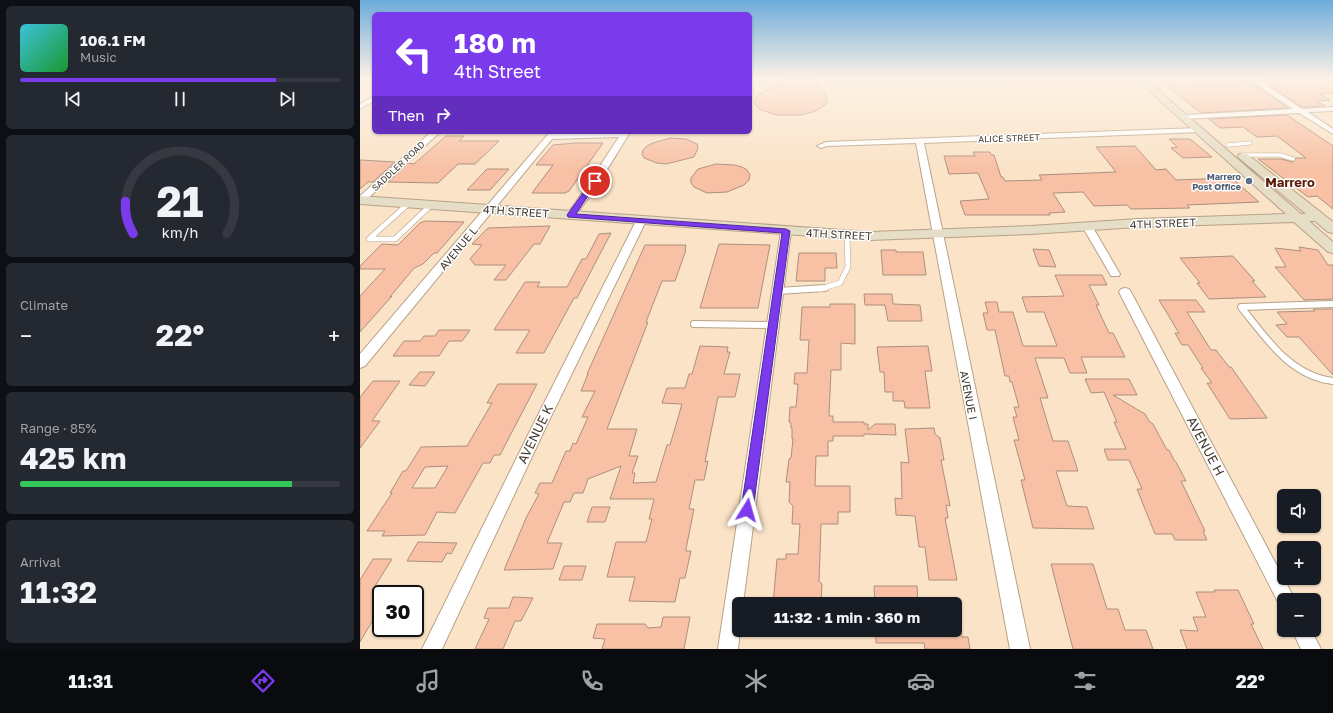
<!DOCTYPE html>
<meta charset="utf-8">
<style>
body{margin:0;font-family:"Golos Text",sans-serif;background:#242831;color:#f1f3f6;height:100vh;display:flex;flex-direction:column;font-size:15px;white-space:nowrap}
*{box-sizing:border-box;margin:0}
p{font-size:13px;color:#9ea1a6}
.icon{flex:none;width:22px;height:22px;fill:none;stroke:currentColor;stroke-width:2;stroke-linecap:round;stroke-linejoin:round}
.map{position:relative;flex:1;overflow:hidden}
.side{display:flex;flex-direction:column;gap:6px;padding:6px;background:#0d0f14;width:360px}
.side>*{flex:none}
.hud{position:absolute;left:12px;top:12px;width:380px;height:122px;border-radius:6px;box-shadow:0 1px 3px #0004;background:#7c3aed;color:#fff;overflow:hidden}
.controls{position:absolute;left:917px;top:489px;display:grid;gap:8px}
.controls a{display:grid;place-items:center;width:44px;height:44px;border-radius:6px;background:#171b24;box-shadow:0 1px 3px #0004;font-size:20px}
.speed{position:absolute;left:12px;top:585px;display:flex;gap:8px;font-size:20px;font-weight:700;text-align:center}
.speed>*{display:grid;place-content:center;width:52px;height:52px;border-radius:50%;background:#171b24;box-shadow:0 1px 3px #0004;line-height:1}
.speed .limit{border:2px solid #111;border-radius:6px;background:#fff;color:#111}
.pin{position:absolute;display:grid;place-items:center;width:34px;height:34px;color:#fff;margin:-17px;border:2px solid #fff;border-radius:50%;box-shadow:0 1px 4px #0007}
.me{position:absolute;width:44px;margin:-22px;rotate:8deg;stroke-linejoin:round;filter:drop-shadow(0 0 3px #0008)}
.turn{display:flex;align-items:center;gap:14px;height:84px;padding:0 16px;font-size:18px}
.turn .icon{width:52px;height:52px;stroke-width:2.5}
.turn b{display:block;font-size:28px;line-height:34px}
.then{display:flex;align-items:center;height:38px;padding:0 16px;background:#0003;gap:8px;font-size:15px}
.big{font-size:30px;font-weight:700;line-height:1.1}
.side .widget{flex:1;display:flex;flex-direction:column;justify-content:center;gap:6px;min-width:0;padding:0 14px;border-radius:6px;background:#242831}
.side .dial{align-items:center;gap:0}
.dial svg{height:104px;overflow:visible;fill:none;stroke:#363941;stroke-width:7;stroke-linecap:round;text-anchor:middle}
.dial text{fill:#f1f3f6;stroke:none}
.song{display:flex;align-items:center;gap:12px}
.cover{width:48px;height:48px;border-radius:6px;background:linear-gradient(135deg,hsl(190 70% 55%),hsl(130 70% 35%))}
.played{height:4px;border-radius:2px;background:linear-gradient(90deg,#7c3aed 80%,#363941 80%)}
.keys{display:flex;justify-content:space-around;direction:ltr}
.heat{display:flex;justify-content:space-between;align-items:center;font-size:22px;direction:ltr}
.charge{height:6px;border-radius:3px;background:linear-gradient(90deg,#34c759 85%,#363941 0)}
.trip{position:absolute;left:372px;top:597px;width:230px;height:40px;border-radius:6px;background:#171b24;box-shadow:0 1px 3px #0004;font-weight:700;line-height:40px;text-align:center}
.menu{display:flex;height:64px;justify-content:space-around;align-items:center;background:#090b0e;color:#9ea1a6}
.menu .icon{width:28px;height:28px}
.menu .on{color:#7c3aed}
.menu b{font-size:18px;color:#f1f3f6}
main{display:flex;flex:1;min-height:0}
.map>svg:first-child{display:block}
</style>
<main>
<section class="side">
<div class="widget">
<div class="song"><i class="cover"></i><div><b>106.1 FM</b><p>Music</p></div></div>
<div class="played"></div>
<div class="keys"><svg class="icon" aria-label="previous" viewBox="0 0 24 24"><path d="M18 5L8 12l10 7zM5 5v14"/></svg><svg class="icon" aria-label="pause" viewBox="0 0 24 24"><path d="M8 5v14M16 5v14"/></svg><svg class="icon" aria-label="next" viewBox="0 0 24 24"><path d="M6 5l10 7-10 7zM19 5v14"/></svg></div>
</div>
<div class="widget dial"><svg viewBox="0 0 100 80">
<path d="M14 69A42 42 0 1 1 86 69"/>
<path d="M14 69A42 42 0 0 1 8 44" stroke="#7c3aed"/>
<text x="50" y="56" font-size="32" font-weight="700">21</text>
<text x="50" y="72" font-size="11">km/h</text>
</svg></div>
<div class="widget"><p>Climate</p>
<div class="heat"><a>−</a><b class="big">22°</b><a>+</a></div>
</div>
<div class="widget"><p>Range · 85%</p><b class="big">425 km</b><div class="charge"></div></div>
<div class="widget"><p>Arrival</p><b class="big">11:32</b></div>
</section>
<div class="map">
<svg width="973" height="649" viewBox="0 0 973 649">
<rect width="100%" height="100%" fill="#fae3c7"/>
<!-- building -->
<g fill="#f8c0a4" stroke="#ae8f7f" fill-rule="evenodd">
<polygon points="424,79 453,79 467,98 467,103 461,108 453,112 441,115 416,115 399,109 395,104 395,99 398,95"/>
<polygon points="905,79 973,79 973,93 959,94 970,100 957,101 965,106 942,107 901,80 906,80"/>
<polygon points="889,81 928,108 841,113 805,84"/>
<polygon points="927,115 973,146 973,209 957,196 948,197 898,159 921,159 933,162 936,158 946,158 917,136 897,137 883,127 860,128 849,119"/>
<polygon points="86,136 104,136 99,141 139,141 115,164 98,164 78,183 28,182 48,163 54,164"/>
<polygon points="310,138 326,139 337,144 338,148 334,157 306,164 297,163 284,158 282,154 283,150 287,146 293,143"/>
<polygon points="809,139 830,139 852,157 823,158 811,148 817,147"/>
<polygon points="215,143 243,143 209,191 205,193 172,193 193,165 176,165 193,145"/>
<polygon points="775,146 796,170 806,169 816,180 872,178 899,202 827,205 830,208 771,209 767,205 734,206 723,192 693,193 705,212 689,213 690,215 605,215 600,201 629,199 618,173 589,174 584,156 615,156 613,152 630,152 631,155 634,155 641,177 643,177 645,181 682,180 679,175 756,172 736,147"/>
<polygon points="0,160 35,162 13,182 8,182 0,189"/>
<polygon points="356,164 374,165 382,167 387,170 390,175 389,180 384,185 367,192 347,193 334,187 331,183 331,178 338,169"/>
<polygon points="127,169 149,169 130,190 107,190"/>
<polygon points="65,221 104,222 77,253 74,253 63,264 54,268 30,297 32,296 0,332 0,296 25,269 0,269 0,266 22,244 38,245 60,223"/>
<polygon points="190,226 180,244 174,244 146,280 134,280 146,265 115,265 110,259 122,245 112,244 128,228"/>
<polygon points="251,233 217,298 214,298 184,353 156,353 170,330 134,330 165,282 180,282 177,287 207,287 222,259 226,259 239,234"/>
<polygon points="359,244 410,245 398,308 340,308"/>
<polygon points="285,245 326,245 325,250 326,250 315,281 302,281 286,322 288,322 247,429 277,429 269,456 278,456 272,473 275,473 273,483 296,482 307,445 310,445 322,404 302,403 307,388 325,388 329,374 332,374 340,346 368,347 367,352 370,352 364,374 380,374 375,397 358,397 345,462 348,461 344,480 335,480 329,509 334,509 326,549 326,551 331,551 325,578 320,578 315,602 269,601 275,577 247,577 256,542 286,542 292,519 289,519 294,499 250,499 261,466 228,479 223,493 214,493 210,502 204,502 187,543 202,543 193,569 144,570 167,516 179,494 175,493 180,483 192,483 206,451 210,451 213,443 216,444 228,417 222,417 235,391 221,391 228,374 227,374"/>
<polygon points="939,247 958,250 968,265 973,265 973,299 944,300 915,267 926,267 915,248 941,251"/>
<polygon points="673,249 689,250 696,267 679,266"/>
<polygon points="521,250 536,250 536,252 563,252 566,275 523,275"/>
<polygon points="439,253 476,253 477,268 465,268 465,281 436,281"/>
<polygon points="873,256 895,281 892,281 906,297 849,299 837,283 840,283 820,258"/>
<polygon points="695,275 742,275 747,285 729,285 739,305 736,305 749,333 753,333 765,357 721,357 727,373 710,373 704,358 675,358 688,398 680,398 693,441 708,441 718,471 696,471 707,506 727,507 734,529 673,528 661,480 665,480 654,440 659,440 653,417 657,417 654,407 659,407 652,382 650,382 649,376 645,376 635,330 627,330 623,313 628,313 625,302 637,302 639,312 653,312 663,346 697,346 684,312 667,312 662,297 704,296"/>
<polygon points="504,294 532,294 533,304 560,305 562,321 528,321 525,305 505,305"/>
<polygon points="799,300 836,300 845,312 827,312 851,350 856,350 869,367 871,367 907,418 870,419 847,383 852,383 841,368 843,368 828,345 822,345 815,333 819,333"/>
<polygon points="470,304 495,304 495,344 481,343 481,370 471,370 469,416 473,416 473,422 504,422 504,424 508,424 508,430 515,424 535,424 536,435 504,434 504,436 473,436 473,441 468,441 468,456 456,456 455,486 490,486 490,512 478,512 478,524 461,524 459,581 462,584 461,604 413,604 417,559 426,559 426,554 438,554 440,524 432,524 433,506 429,502 430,482 426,482 429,459 431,458 433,439 432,439 432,428 431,428 431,423 429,422 430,407 436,407 438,384 434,384 435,373 447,373 449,340 440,340 442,307 470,307"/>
<polygon points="953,309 973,309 973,375 939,337 927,337 916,325 927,324 917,312 955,311"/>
<polygon points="79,330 110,330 102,341 89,341 79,356 33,356 44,341 60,341 64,336 75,336"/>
<polygon points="568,346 572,371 565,371 570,408 545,408 544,401 533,401 533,392 525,392 524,372 520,372 517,347"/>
<polygon points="60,372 75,372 65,386 49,385"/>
<polygon points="725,379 769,379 777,395 753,395 785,414 789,421 793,424 807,450 809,450 814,460 816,462 826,481 821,481 845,531 843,531 847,540 815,540 812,534 795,534 777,489 782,489 769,460 748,460 744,449 766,449 754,422 757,422 744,392 731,393"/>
<polygon points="13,381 40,381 12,421 20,421 0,448 0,397"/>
<path d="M 138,384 L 177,384 L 140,455 L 134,455 L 130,463 L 123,463 L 95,513 L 77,512 L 65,535 L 22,536 L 25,531 L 7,531 L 32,493 L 30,493 L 43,471 L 46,471 L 61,447 L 107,446 L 132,403 L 127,403 ZM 88,466 L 75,488 L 52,488 L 65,467 Z"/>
<polygon points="574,428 575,434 580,438 584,460 581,460 590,506 586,505 588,518 585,518 597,580 569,580 565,547 559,547 555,516 536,515 535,498 542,499 541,462 549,463 545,429"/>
<polygon points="232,507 250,507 245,522 227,522"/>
<polygon points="58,542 97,543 91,554 87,553 82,562 47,561"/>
<polygon points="13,559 32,559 15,586 21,586 21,606 0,642 0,580"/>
<polygon points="691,564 733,564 747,609 758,609 765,630 786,630 793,649 713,649"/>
<polygon points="204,566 226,566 222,580 199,580"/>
<polygon points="514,586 557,586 558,604 515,604"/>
<polygon points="854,590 878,590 894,624 891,624 903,649 827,649 820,630 838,631 833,617 846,617 836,592 855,592"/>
<polygon points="153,597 173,598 161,621 155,621 143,649 115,649 129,619 124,618 128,608 149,608"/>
<polygon points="303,617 330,617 324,649 242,649 245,639 233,638 237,624 285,624 288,628 301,627"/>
<polygon points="516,630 601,630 602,637 608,637 610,649 565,649 564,643 516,643"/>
</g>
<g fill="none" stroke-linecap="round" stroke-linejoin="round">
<defs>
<g id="service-far2">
<polyline points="868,145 890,143"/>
<polyline points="882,155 920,155 933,159"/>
</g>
<g id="service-far1">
<polyline points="48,204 9,239 35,239 71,205"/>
<polyline points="460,289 480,283 488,267 487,235"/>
</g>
<g id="service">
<polyline points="418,291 465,288"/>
<path d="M 973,304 L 881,307 C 906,338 930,376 973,381"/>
<polyline points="334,324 412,325"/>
</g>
<g id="minor">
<polygon points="889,79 897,79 942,109 973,107 973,111 948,112 973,129 973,134 939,113 824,119 820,117 824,115 933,109"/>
<polygon points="14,96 14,101 0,109 0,104"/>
<polygon points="838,128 842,130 841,132 564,143 670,649 650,649 556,143 467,146 461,148 457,146 466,142"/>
<polygon points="71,132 80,132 3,203 0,204 0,196"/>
<path d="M 190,132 L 198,132 L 196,134 L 270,132 C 263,144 220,216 211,218 L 206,215 L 216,202 L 259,137 L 192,139 L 5,366 L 0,368 L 0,354 Z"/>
<polygon points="281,218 286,221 184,431 82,649 62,649 172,427 276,221"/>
<polygon points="727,223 732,226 760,274 759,276 751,276 750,274 722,226"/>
<polygon points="426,228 431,231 383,604 379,604 380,630 378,649 358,649 421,231"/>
<polygon points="765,288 769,289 771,292 932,594 935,600 924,600 924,608 920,606 759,292 761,289"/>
<polygon points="932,630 951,630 961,649 941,649"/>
</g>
<polygon id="secondary" points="776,79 785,79 941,214 946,214 879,158 878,156 879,154 887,154 973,222 973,233 968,232 955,221 949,221 973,242 973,253 968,252 934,222 778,227 671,234 510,240 0,204 0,196 510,232 671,226 778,219 926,214"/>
</defs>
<!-- service-far2 casing -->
<use href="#service-far2" stroke="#b8a288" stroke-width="4.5"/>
<!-- service-far1 casing -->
<use href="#service-far1" stroke="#b8a288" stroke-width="6"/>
<!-- service casing -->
<use href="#service" stroke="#b8a288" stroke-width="8"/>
<!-- minor casing -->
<use href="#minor" stroke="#b8a288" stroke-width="2"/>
<!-- secondary casing -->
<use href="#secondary" stroke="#b8a288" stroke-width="2"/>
<!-- service-far2 -->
<use href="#service-far2" stroke="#fff" stroke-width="3.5"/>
<!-- service-far1 -->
<use href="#service-far1" stroke="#fff" stroke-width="5"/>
<!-- service -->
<use href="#service" stroke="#fff" stroke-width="6"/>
<!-- minor -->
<use href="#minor" fill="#fff" fill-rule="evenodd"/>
<!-- secondary -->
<use href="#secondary" fill="#e5ddc6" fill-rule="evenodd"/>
</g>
<!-- sky -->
<linearGradient id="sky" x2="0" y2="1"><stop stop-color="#6cabda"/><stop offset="0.46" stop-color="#fdf2e6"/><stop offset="1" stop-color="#fdf2e6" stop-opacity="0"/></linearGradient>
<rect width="973" height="170" fill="url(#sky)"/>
<!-- route -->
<polygon fill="#7c3aed" stroke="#51269a" points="233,179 238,181 216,214 426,229 430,231 393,510 391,514 387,516 382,514 381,510 422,233 208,217 207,215"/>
<!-- markers -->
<circle fill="#5c6f8a" stroke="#fff" stroke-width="1.5" cx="889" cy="181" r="4"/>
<g text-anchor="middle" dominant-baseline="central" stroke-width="3" stroke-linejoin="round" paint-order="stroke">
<!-- far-street labels -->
<g font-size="9" fill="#443b30" stroke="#fff">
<text transform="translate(649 138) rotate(-2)">ALICE STREET</text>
<text transform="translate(38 166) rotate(-43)">SADDLER ROAD</text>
</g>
<!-- far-service labels -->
<g font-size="9" font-weight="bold" fill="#4e5e75" stroke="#fff" text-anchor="end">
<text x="881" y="176">Marrero<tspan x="881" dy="10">Post Office</tspan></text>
</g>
<!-- street labels -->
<g font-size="11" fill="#443b30" stroke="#fff">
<text transform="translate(156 211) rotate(4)">4TH STREET</text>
<text transform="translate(803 223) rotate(-2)">4TH STREET</text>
<text transform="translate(479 234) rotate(3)">4TH STREET</text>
<text transform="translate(98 248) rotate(-50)">AVENUE L</text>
<text transform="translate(609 395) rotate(79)">AVENUE I</text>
</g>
<!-- far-district labels -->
<g font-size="13" font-weight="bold" fill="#5b1a05" stroke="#fff">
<text x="930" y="182">Marrero</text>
</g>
<!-- near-street labels -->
<g font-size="13" fill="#443b30" stroke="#fff">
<text transform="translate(175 434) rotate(-64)">AVENUE K</text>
<text transform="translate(846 446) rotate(62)">AVENUE H</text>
</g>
</g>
</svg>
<div class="controls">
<a><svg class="icon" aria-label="sound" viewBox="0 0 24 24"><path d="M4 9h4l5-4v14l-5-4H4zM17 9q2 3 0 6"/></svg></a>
<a>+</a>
<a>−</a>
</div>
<div class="speed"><div class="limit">30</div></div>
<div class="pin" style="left:235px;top:181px;background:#d93025"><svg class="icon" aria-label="arrive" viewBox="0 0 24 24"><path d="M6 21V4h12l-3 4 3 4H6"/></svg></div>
<svg class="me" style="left:387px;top:510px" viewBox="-20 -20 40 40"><path d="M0-17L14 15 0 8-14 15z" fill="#7c3aed" stroke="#fff" stroke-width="4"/></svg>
<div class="trip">11:32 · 1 min · 360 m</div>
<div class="hud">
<div class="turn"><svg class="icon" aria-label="left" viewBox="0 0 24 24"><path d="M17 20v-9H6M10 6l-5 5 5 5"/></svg><div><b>180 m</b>4th Street</div></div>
<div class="then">Then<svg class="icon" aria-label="right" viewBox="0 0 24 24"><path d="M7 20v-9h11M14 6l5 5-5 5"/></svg></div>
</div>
</div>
</main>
<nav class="menu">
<b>11:31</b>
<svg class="icon on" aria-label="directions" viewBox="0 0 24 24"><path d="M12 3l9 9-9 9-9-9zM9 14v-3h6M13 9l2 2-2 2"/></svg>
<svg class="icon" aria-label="music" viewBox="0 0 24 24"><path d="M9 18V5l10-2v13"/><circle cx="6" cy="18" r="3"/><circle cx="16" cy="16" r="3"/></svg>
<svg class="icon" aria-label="phone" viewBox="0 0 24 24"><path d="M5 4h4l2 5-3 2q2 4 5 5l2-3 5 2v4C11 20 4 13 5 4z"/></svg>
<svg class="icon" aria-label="climate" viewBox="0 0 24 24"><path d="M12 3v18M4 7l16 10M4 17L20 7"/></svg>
<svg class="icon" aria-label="car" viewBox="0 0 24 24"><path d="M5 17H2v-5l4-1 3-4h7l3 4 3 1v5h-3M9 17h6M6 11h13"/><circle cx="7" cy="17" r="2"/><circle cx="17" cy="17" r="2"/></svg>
<svg class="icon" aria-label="filters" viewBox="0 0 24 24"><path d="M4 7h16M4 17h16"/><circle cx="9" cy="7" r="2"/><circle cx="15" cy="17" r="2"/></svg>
<b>22°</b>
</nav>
